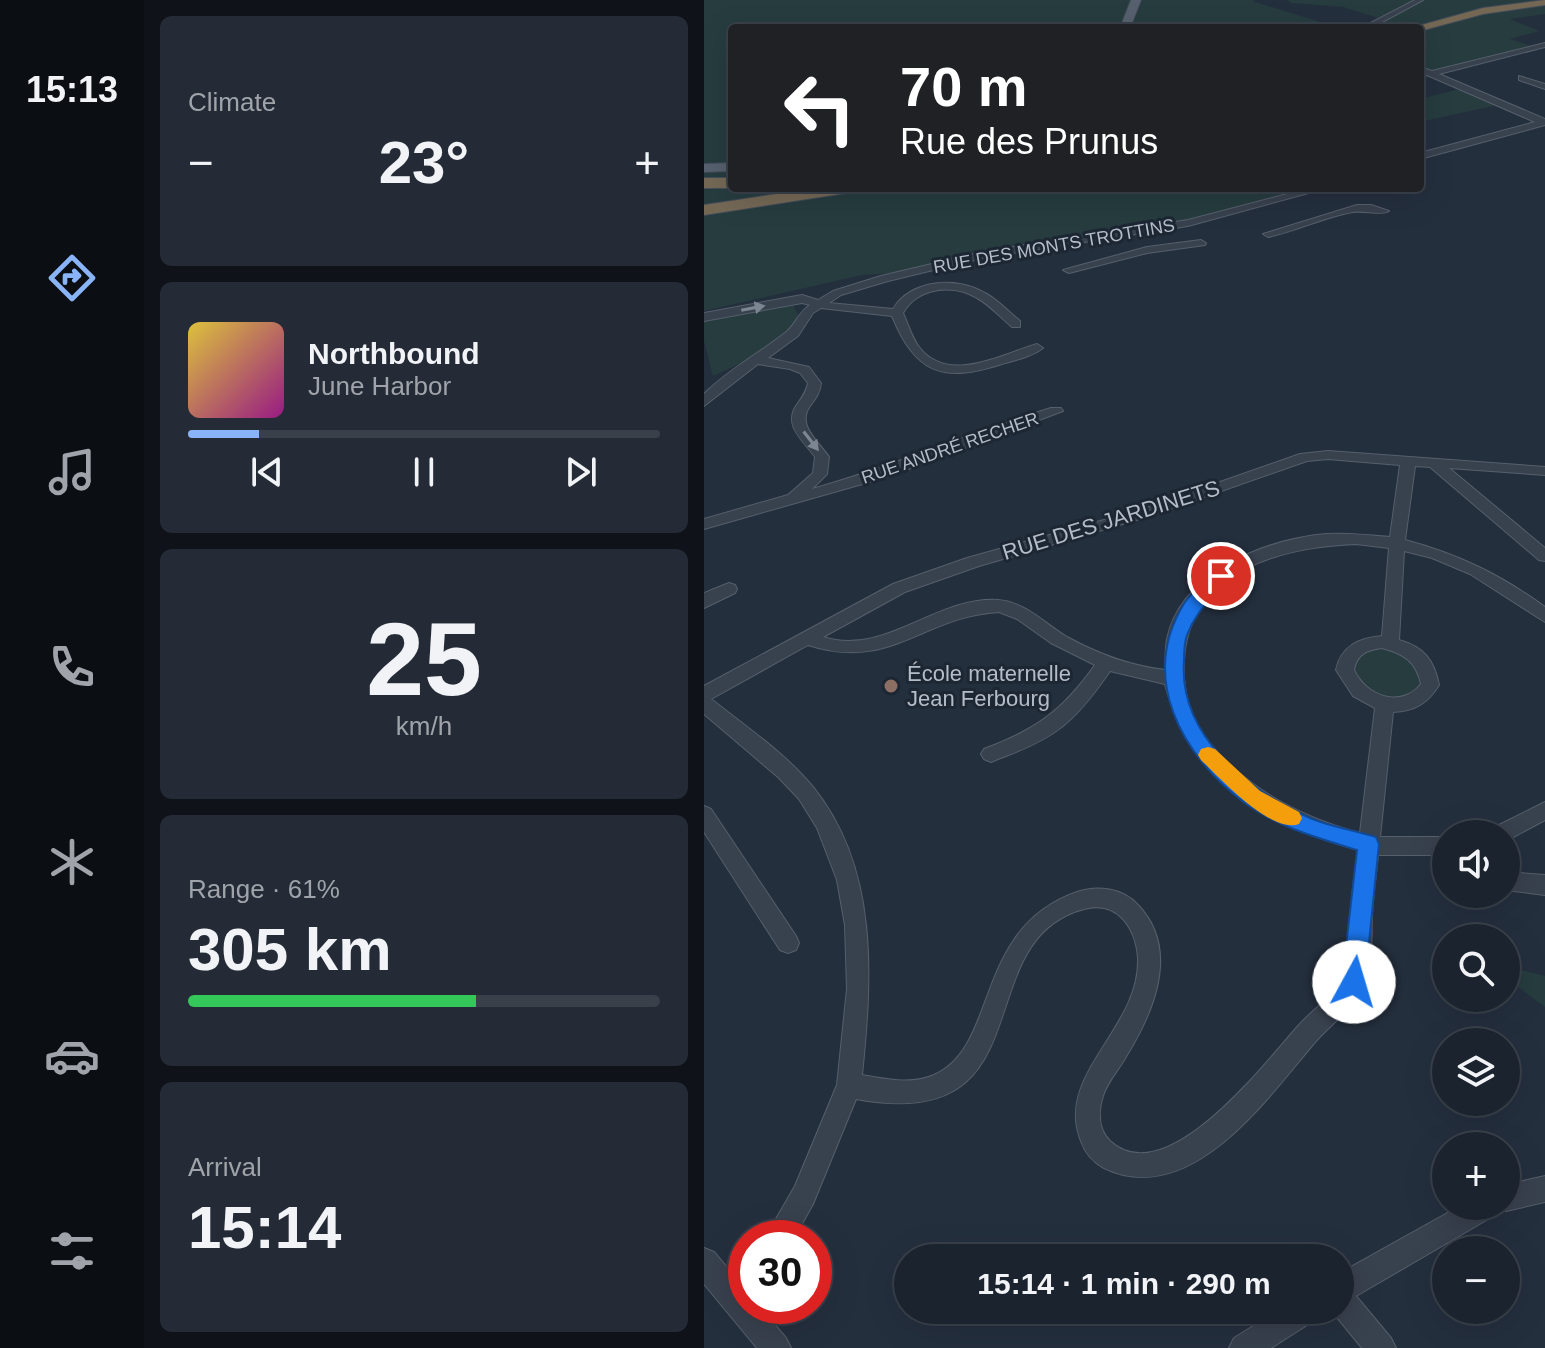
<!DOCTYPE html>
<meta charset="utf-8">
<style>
body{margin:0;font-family:Arial,sans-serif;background:#242b36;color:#f1f3f6;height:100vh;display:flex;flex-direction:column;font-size:30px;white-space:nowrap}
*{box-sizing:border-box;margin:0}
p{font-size:26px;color:#a0a4aa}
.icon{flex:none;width:44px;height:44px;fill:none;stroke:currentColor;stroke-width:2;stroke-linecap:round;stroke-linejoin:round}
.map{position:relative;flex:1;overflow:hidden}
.details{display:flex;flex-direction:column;gap:16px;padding:16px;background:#0f1319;width:560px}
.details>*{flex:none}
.banner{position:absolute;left:24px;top:24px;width:696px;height:168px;border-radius:8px;box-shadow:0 8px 32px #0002,0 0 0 2px #39404a;background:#202124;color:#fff;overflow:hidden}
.buttons{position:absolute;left:728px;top:820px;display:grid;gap:16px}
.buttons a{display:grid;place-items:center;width:88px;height:88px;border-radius:50%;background:#1b232e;box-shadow:0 8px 32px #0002,0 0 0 2px #39404a;font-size:40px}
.speed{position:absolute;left:24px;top:1220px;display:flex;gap:16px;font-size:40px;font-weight:700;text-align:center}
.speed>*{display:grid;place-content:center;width:104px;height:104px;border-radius:50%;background:#1b232e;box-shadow:0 8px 32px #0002,0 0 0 2px #39404a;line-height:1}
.speed .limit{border:12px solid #d22;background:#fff;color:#111}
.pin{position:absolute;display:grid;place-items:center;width:68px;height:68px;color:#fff;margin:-34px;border:4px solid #fff;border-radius:50%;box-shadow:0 2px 8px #0007}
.me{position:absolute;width:88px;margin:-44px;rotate:6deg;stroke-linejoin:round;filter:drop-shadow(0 0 6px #0008)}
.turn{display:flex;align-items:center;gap:28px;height:168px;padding:0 40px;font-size:36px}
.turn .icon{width:104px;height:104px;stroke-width:2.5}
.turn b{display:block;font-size:56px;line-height:68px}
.big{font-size:60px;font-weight:600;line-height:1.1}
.details .widget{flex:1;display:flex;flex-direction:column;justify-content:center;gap:12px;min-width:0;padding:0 28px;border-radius:12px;background:#242b36}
.details .dial{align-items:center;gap:0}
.dial b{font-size:104px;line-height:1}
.song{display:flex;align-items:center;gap:24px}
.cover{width:96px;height:96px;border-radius:12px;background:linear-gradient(135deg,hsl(50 70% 55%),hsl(310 70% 35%))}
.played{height:8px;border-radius:4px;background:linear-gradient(90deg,#8ab4f8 15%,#39404a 15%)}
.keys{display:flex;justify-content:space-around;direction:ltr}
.heat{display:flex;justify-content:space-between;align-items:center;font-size:44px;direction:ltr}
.charge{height:12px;border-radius:6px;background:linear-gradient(90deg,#34c759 61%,#39404a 0)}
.trip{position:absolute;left:190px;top:1244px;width:460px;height:80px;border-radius:40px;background:#1b232e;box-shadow:0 8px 32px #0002,0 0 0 2px #39404a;font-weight:600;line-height:80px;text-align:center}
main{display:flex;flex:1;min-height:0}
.tabs{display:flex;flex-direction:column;width:144px;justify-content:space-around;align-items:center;background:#0b0e12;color:#a0a4aa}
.tabs .icon{width:56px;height:56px}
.tabs .active{color:#8ab4f8}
.tabs b{font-size:36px;color:#f1f3f6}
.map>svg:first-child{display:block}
</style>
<main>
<nav class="tabs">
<b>15:13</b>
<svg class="icon active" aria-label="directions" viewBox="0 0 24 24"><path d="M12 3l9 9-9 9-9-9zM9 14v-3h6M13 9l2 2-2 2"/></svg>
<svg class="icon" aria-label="music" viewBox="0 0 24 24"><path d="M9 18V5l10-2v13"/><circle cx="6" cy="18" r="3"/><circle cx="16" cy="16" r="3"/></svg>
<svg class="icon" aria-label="phone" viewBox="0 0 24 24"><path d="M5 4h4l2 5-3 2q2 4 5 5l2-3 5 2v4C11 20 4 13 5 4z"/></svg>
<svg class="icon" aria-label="climate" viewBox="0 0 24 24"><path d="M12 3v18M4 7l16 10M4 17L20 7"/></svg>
<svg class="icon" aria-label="car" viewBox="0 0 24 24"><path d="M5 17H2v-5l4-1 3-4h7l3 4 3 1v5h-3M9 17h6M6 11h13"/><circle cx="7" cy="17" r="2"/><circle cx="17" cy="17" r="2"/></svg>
<svg class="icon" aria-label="filters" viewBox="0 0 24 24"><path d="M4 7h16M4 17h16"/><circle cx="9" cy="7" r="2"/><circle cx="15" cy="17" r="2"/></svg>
</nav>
<section class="details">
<div class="widget"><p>Climate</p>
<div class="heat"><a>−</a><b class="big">23°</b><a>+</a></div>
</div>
<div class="widget">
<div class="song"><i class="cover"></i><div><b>Northbound</b><p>June Harbor</p></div></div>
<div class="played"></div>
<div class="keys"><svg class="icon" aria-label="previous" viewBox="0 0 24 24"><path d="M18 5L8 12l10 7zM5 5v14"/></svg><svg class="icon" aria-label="pause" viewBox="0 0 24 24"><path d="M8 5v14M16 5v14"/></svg><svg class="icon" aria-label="next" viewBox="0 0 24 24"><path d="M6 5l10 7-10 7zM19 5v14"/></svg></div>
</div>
<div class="widget dial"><b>25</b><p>km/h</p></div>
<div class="widget"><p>Range · 61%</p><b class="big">305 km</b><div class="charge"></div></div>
<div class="widget"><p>Arrival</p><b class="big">15:14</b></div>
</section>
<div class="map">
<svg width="841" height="1348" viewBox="0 0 841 1348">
<rect width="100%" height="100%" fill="#242f3e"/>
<!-- green -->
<g fill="#263c3f">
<polygon points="0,0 552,0 548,1 636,28 28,28 28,188 614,188 483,221 311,246 191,273 158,275 0,311"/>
<polygon points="583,0 841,0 841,14 806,19 835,31 806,39 831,47 727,73 731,76 716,80 716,28 660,28 674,18 639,7 587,3"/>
<polygon points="760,88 798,104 716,122 716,99"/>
<path d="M 88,303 L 94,315 C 82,347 37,363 9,376 L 0,341 L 0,319 Z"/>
<polygon points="680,645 713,660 718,687 702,699 665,695 645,662 649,654"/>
<polygon points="802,966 841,976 841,1007 802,978"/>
</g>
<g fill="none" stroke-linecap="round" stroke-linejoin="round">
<defs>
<g id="minor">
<polygon points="711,0 719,0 667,28 657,28"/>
<polygon points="841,43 841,47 735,74 841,119 841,125 716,159 716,153 831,122 716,72 716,67 728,71"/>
<polygon points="815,76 841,84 841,89 815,80"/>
<path d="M 606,188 L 623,188 L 484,226 L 283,257 L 184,281 L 137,295 L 125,303 L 189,309 C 207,279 253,276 281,293 C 294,300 305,312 316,321 L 316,327 L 308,327 C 296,317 286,305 273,298 C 248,283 213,288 199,313 C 204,324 208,338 215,347 C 244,385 298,354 333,344 L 339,348 C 329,356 312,360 298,364 C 239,383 212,374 188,316 L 117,308 L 109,313 L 94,336 L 64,358 L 105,367 L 117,383 C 116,393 112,398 106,406 C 92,425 115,442 125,457 L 123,474 L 108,489 C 190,466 267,433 347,408 L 357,408 L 359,411 L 183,477 L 0,529 L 0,519 L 84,495 L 109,473 L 111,457 C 100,441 79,426 92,406 C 98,397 102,393 104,383 L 96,373 L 86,369 L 54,364 L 0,406 L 0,394 C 24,370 54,354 81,333 C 92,325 94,312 106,305 L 98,303 L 0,321 L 0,313 L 98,295 L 114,300 L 129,291 L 177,276 L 283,251 L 484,220 Z"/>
<path d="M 653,205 L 667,205 L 685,211 C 677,216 660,210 649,212 C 620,217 593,231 564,237 L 559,234 Z"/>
<polygon points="497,240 502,243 501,245 443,253 365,273 359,270 443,247"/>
<path d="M 624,451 L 841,467 L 841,475 L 745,468 L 841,548 L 841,561 L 835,560 L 726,467 L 711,466 L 701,540 C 754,554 797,575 841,607 L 841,622 L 766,574 L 728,558 L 700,551 L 695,640 C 720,647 730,660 735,685 C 724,703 711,711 689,712 L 676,837 L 742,837 L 742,855 L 674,855 C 672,875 669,895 668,915 C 667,936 669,961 662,981 C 653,1006 629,1022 612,1041 C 564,1097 487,1210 400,1168 C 389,1162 381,1153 377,1141 C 350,1075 437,1028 434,958 C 433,944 429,930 419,919 C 409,908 395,905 380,909 C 260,941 346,1135 152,1099 L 109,1204 L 90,1238 L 61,1238 L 91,1186 L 133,1085 L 143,989 L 141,925 L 133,880 L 113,828 L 95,799 L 74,777 L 0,714 L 0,686 L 189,584 L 263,558 L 436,510 L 596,454 ZM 624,459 L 696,465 L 686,537 C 661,535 637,532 612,535 C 554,543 476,575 463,639 C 461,649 462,660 461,670 C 426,666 394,654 363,637 C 341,624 322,602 294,600 C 232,596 181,657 119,637 L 201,592 L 275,566 L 446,516 L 603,461 ZM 652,544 L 685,548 L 678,636 C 655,638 637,646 632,670 L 649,696 L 671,708 L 656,833 C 599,818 545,790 506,744 C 486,721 478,690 480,660 C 485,570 578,547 652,544 ZM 295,612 L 313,619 L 347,643 L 391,665 C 358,711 333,729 280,749 L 277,754 L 280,759 L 287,762 L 294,759 C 352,738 371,722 406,671 L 461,684 C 486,781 563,825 654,850 C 651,874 647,898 646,922 C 645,939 646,960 640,976 C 633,994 608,1010 595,1025 C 563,1060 463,1194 406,1141 C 394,1129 394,1112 399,1096 C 403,1082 416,1068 423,1055 C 450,1011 476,949 434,905 C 419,888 393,885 373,892 C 268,929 296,1046 230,1075 C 208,1085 181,1079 158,1075 C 168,977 175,869 109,787 C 81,753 41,726 7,699 L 104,645 C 187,672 219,616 295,612 ZM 678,648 C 700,654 712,661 717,684 C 697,709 662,696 650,670 C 653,654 663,650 678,648 Z"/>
<polygon points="25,583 31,585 33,589 31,593 0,608 0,593"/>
<polygon points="841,802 841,820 802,841 802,834 786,834 789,828"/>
<polygon points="0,806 7,809 92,936 95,943 92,950 84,953 76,950 0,832"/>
<polygon points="802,872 841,875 841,895 802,890"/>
<polygon points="841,1176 841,1202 802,1211 794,1208 791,1215 652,1296 687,1338 692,1348 658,1348 627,1310 636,1310 636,1273 756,1206 802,1206 802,1185"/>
<polygon points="0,1248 10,1252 42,1290 42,1306 55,1306 82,1338 87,1348 53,1348 0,1284"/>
<polygon points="575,1310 615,1310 611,1320 567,1348 525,1348 530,1338"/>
</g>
<g id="major">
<polygon points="427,0 437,0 426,28 416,28"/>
<polygon points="28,163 28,171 0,172 0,164"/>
</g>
<g id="highway">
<polygon points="841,0 841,5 779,14 716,31 716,28 707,28 779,8"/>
<rect x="0" y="178" width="28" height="10"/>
<polygon points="112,188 150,188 142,193 0,215 0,205"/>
</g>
</defs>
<!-- minor casing -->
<use href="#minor" stroke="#565f6c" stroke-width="2"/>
<!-- major casing -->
<use href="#major" stroke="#414a57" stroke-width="2"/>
<!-- highway casing -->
<use href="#highway" stroke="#434c59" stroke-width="2"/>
<!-- minor -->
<use href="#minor" fill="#38414e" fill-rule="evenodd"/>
<!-- major -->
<use href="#major" fill="#56606e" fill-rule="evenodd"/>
<!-- highway -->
<use href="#highway" fill="#746855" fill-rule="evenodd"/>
</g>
<!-- one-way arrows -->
<defs><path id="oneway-solid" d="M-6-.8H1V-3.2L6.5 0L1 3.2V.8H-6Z" transform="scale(2)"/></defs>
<g fill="#7c8592">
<use href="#oneway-solid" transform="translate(49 308) rotate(-11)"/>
<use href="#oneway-solid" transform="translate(107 441) rotate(52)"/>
</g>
<!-- route -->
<path fill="#1a73e8" stroke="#114b97" stroke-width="2" d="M 517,570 L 525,576 C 509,599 494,607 483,635 C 480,643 480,652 480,660 C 474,735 544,791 606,818 C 627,827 650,830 672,837 L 675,844 L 661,982 L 658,990 L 650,993 L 642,990 L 638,982 L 653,850 C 614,838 574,827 541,803 C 477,755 434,677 481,602 C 489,591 501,581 511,572 Z"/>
<!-- slow -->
<path fill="#f59e0b" d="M 504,747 L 511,749 L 556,791 L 595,812 L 598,818 L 595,824 C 567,834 516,778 497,760 L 494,755 L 497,749 Z"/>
<!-- markers -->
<circle fill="#8d6e63" stroke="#1d2633" stroke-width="3" cx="187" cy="686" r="8"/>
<g text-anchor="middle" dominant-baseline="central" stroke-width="6" stroke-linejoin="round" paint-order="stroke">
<!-- far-street labels -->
<g font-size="18" fill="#b4bcc9" stroke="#1d2633">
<text transform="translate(350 246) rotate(-10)">RUE DES MONTS TROTTINS</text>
<text transform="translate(246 448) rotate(-19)">RUE ANDRÉ RECHER</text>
</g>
<!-- street labels -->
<g font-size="22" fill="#b4bcc9" stroke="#1d2633">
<text transform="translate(407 520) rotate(-17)">RUE DES JARDINETS</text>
</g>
<!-- poi labels -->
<g font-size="22" fill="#b4bcc9" stroke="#1d2633" text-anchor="start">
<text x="203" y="673">École maternelle<tspan x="203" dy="25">Jean Ferbourg</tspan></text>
</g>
</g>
</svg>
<div class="buttons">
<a><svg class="icon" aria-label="sound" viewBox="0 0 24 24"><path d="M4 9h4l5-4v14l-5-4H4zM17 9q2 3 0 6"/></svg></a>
<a><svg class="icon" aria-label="search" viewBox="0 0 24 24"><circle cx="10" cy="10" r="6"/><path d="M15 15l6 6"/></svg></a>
<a><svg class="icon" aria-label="layers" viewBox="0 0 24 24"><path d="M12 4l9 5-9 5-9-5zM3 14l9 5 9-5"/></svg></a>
<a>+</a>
<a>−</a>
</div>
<div class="speed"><div class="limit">30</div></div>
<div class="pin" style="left:517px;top:576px;background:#d93025"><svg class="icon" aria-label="arrive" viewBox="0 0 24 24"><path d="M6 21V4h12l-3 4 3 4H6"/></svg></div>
<svg class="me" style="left:650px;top:982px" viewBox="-20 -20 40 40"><circle r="19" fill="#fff"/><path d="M0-13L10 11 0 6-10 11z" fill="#1a73e8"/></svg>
<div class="trip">15:14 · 1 min · 290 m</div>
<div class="banner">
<div class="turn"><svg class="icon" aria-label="left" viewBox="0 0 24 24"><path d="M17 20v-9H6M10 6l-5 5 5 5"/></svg><div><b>70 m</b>Rue des Prunus</div></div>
</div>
</div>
</main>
